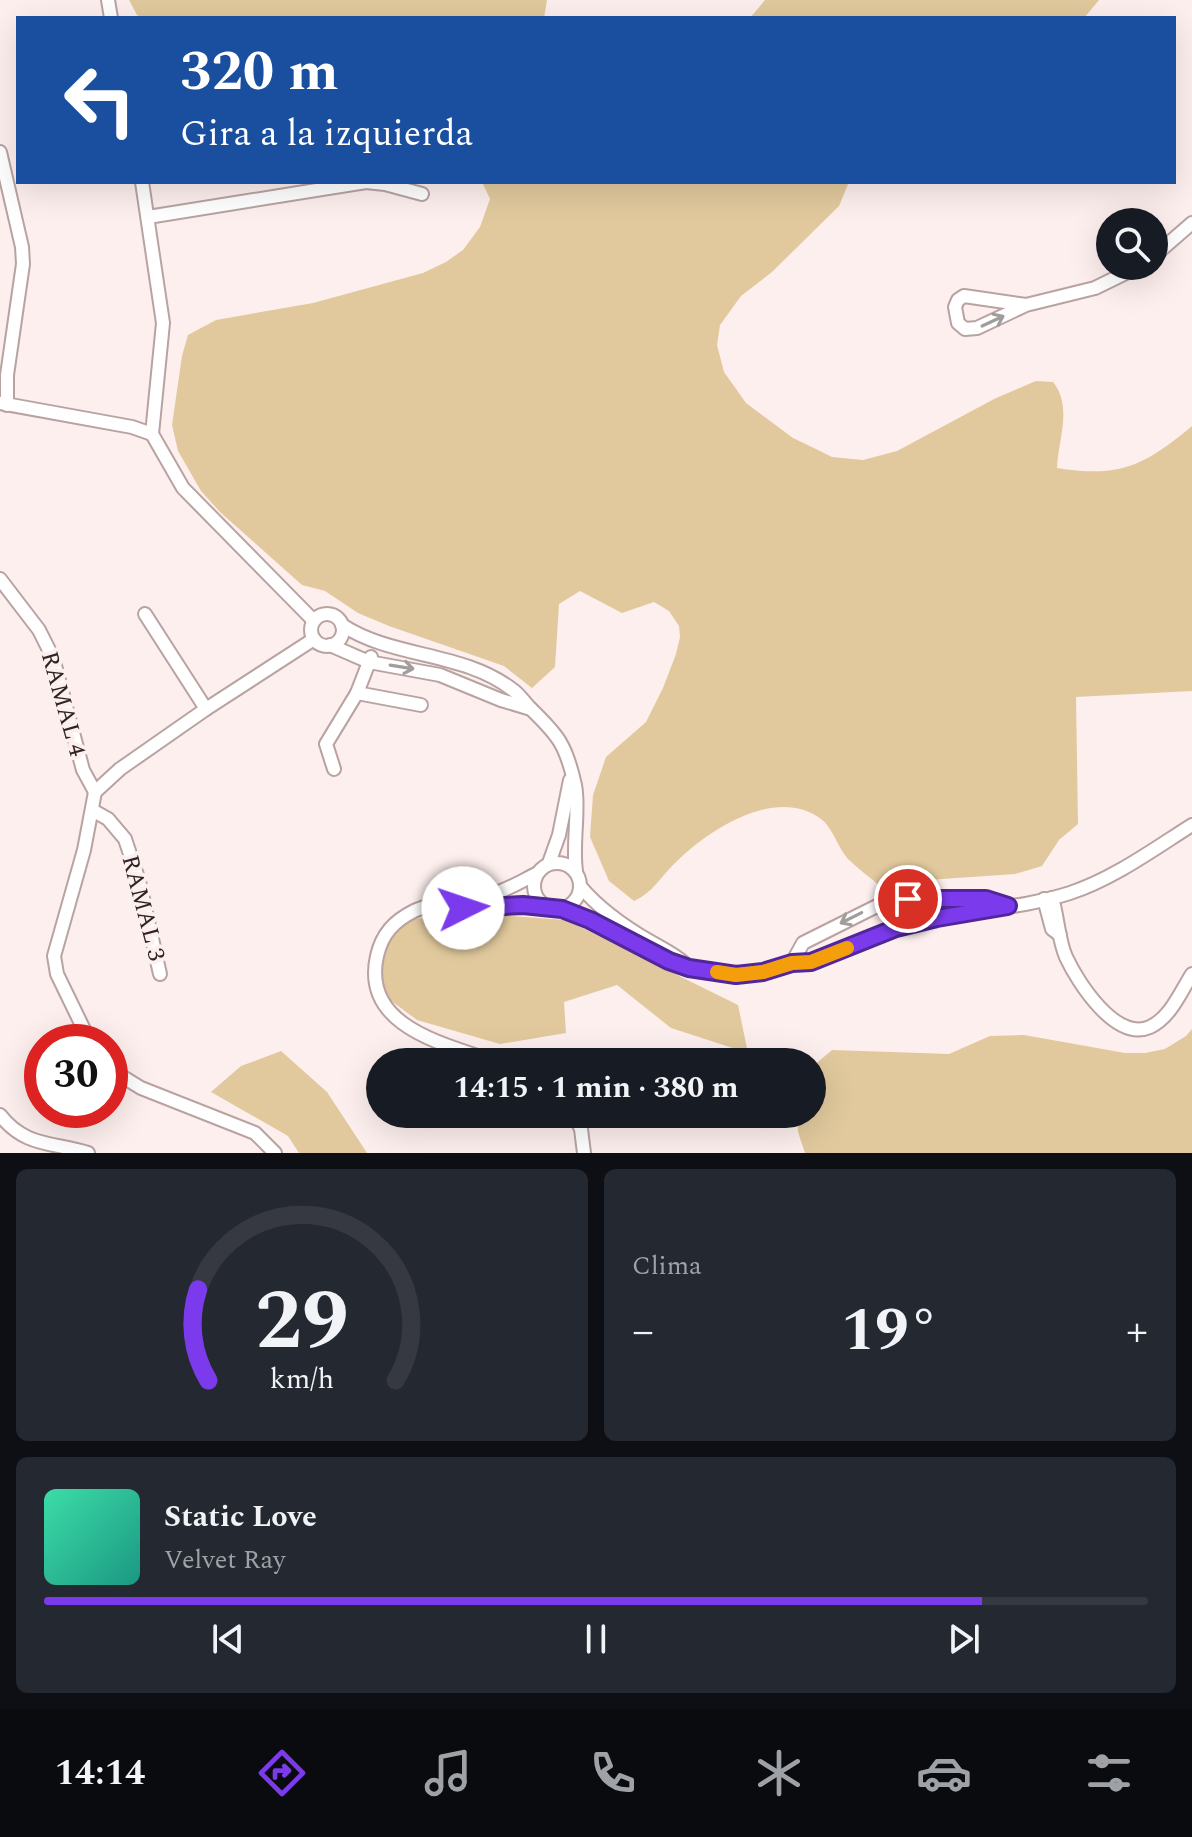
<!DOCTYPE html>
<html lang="es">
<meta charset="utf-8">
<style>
body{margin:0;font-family:Spectral,serif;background:#242831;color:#f1f3f6;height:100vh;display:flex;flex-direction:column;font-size:30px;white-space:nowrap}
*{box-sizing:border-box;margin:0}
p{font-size:26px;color:#9ea1a6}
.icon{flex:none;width:44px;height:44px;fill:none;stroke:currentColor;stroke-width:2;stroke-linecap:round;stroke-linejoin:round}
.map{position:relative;height:1153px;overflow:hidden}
.sheet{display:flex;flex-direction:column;gap:16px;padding:16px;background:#0d0f14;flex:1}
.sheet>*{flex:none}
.guide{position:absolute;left:16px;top:16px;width:1160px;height:168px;border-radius:0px;box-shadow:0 8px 32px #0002;background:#1a4fa0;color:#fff;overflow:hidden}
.fabs{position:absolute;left:1096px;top:208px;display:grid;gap:16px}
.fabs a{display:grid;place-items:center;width:72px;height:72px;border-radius:50%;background:#171b24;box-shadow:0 8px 32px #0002;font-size:40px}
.speed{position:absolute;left:24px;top:1024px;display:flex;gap:16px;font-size:40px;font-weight:700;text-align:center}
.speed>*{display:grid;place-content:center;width:104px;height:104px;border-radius:50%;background:#171b24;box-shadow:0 8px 32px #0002;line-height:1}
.speed .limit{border:12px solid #d22;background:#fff;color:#111}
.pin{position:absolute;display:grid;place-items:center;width:68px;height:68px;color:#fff;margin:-34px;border:4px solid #fff;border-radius:50%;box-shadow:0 2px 8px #0007}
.me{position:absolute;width:88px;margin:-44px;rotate:86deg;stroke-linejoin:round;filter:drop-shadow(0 0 6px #0008)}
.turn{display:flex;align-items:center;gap:28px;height:168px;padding:0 32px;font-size:36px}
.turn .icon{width:104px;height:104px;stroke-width:2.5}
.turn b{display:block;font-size:56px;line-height:68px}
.big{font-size:60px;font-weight:700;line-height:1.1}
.sheet .card{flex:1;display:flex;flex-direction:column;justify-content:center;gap:12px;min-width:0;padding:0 28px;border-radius:12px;background:#242831}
.sheet .dial{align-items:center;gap:0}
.dial svg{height:208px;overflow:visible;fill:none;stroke:#363941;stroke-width:7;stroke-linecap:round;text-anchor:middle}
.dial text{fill:#f1f3f6;stroke:none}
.song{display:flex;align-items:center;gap:24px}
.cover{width:96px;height:96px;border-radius:12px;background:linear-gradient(135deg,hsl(160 70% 55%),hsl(170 70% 35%))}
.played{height:8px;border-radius:4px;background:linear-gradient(90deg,#7c3aed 85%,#363941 85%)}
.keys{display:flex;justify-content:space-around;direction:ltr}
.heat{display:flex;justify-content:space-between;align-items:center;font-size:44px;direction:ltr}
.sheet .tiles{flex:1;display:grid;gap:16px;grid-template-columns:1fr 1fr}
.card:last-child{grid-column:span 2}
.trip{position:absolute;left:366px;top:1048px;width:460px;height:80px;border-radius:40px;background:#171b24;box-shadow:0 8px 32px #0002;font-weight:700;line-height:80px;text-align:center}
.tabs{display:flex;height:128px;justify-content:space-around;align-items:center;background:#090b0e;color:#9ea1a6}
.tabs .icon{width:56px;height:56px}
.tabs .selected{color:#7c3aed}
.tabs b{font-size:36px;color:#f1f3f6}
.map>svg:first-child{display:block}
</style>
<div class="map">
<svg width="1192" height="1153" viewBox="0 0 1192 1153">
<rect width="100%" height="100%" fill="#fcefed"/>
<!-- green -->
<g fill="#e1c99d">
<polygon points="129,0 547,0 544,18 142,18 137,15"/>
<polygon points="765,0 1099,0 1084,18 750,18"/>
<path d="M 482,182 L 849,182 L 839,206 L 772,272 L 741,296 L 720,325 L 717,345 L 724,372 L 746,403 L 793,438 L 816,449 L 832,457 L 863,460 L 897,451 L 996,398 L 1036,381 L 1053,382 C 1073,407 1058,440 1057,468 C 1120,478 1144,466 1192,426 L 1192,691 L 1076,697 L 1078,824 L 1059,840 L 1042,866 L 1015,874 L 913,881 L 881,887 C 871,878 858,869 848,859 C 838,848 833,828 821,819 C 775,785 707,831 674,864 C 660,878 652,893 634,901 L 609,881 L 590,837 L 593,795 L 606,757 L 646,722 L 663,688 L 676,654 L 680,637 L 679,626 L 669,611 L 654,602 L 622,613 L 580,591 L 559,604 L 555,667 L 532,688 L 504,666 L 389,626 L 358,613 L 325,591 L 302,585 L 220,512 L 201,491 L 178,451 L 172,425 L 182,356 L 188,335 L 216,320 L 313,303 L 423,273 L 446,262 L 463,250 L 480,227 L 490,199 Z"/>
<polygon points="485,914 566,920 738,1005 748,1053 671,1028 617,985 564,1002 566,1033 500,1044 417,1020 386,997 379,975 384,946 395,929 412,919"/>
<polygon points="1192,1029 1192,1153 805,1153 798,1132 797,1114 812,1114 812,1067 832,1050 949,1054 990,1036 1024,1035 1125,1053 1145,1053 1165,1049 1186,1036"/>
<polygon points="281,1051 327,1092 367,1153 299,1153 288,1136 211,1092 241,1066"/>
</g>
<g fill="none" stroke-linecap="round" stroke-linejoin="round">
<defs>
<g id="minor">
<polyline points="108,0 111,18"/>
<polyline points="0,152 22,247 23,264 7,375 7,405"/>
<polyline points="142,182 163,323 152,434 183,488 314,621"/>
<polyline points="148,217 366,182 385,184 422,194"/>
<polyline points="1154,256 1192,223"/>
<polyline points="1026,305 964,296 958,300 955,307 958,323 965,329 977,328 1026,305 1095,288 1140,266"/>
<polyline points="0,403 132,427 152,434"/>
<polyline points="0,579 39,630 53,658 83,770 95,792"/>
<polyline points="145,614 206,709"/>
<circle cx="327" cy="630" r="16"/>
<path d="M 342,625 C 394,659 463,651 513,690 C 520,695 524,702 530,708 C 559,736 566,745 575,785 C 580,810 572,843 576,871"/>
<polyline points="330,645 369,662 440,675 501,700 531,709"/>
<polyline points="371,657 357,693 421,705"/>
<polyline points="334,769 326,744 357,693"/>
<polyline points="92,810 108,819 125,839 139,881 160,974"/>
<circle cx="557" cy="886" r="23"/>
<polyline points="549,863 559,835 570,780"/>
<path d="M 580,886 C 600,910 625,927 651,942 C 663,949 674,954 684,963"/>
<path d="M 1052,898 C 1058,917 1058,939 1066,957 C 1078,983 1116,1042 1150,1027 C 1171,1017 1181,991 1192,974"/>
<polyline points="1044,899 1052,929 1060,935"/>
<polyline points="448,909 523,905 546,907"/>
<path d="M 562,909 C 620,931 671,974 736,975 C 755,975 771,968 789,964 C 797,962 805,963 813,961 C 842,953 869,937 898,928 C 954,910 1014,911 1070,893 C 1113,879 1154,849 1192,825"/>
<polyline points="792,963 803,943 879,905 908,899 986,899 1005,905"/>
<polyline points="90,1042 57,974 54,956 84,850 95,792 120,769 206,709 314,639"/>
<path d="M 495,1062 C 445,1044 361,1027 377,956 C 382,934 394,921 414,911 C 435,901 463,901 486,896 C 504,892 520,882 536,874"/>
<polyline points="110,1069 141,1088 255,1133 275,1153"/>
<polyline points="574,1114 581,1129 584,1153"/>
<path d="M 0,1115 C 25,1147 52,1142 88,1153"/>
</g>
</defs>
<!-- minor casing -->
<use href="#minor" stroke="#b8a3a2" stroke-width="16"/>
<!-- minor -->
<use href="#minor" stroke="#fff" stroke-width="12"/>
</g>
<!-- one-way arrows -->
<defs><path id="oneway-shaft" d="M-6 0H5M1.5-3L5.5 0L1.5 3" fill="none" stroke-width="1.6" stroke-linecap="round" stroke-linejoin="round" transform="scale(2)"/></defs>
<g stroke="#a09d9c">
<use href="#oneway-shaft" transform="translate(993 321) rotate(-25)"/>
<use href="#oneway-shaft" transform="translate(402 667) rotate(9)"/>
<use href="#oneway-shaft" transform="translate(851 918) rotate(153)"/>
</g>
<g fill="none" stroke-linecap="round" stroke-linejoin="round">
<defs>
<polyline id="route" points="463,908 523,905 562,909 590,920 669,961 689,968 736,975 763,972 792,963 811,962 896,928 937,918 1008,906 986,899 908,899"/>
</defs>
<!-- route casing -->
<use href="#route" stroke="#51269a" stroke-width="20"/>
<!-- route -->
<use href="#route" stroke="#7c3aed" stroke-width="14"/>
<!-- slow -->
<polyline stroke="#f59e0b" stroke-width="14" points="717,972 736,975 763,972 792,963 811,962 847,948"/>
</g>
<g text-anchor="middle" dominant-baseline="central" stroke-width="8" stroke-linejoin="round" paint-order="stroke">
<!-- street labels -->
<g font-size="24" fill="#2c2524" stroke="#fcefed">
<text transform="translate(63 704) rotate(74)">RAMAL 4</text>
<text transform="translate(143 908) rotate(75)">RAMAL 3</text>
</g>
</g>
</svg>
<div class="fabs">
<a><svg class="icon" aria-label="search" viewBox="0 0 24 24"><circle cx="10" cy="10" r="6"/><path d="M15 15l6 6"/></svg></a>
</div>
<div class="speed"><div class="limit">30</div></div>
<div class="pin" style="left:908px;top:899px;background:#d93025"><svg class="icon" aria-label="arrive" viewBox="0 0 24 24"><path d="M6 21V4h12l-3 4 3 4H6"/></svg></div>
<svg class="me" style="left:463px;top:908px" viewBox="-20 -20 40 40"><circle r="19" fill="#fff"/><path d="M0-13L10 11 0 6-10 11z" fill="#7c3aed"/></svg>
<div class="trip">14:15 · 1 min · 380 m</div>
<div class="guide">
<div class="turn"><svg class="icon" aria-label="left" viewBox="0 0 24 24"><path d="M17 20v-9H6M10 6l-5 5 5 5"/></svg><div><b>320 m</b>Gira a la izquierda</div></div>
</div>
</div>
<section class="sheet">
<div class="tiles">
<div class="card dial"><svg viewBox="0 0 100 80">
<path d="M14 69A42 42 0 1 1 86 69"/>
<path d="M14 69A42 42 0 0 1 10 34" stroke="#7c3aed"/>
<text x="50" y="56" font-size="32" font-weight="700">29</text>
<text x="50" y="72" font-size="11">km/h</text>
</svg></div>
<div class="card"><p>Clima</p>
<div class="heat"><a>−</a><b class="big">19°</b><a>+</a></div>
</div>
<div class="card">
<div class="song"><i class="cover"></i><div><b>Static Love</b><p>Velvet Ray</p></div></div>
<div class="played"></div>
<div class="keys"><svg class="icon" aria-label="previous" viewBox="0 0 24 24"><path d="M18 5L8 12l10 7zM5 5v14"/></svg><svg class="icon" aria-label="pause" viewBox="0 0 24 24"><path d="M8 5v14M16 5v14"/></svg><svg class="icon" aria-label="next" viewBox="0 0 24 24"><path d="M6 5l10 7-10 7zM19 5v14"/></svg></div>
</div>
</div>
</section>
<nav class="tabs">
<b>14:14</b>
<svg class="icon selected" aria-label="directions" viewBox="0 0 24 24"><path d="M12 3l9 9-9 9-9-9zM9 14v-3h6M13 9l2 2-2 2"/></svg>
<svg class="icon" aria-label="music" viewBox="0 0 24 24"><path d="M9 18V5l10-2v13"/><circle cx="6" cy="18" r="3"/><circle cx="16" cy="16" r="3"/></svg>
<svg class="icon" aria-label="phone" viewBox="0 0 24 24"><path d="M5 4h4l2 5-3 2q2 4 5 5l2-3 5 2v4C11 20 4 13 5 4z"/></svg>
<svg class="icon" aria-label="climate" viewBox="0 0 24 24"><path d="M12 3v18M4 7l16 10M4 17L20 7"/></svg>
<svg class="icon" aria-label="car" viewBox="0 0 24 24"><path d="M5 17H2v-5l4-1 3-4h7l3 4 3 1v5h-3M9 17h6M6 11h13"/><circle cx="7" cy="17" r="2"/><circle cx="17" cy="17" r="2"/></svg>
<svg class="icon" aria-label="filters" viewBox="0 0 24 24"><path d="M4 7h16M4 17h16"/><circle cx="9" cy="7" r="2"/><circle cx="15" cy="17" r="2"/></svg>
</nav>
